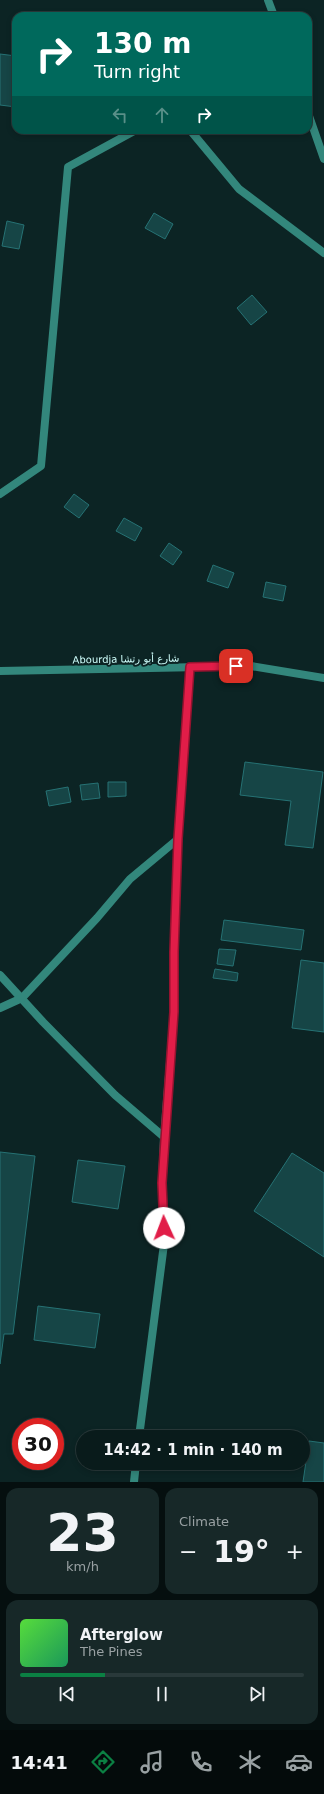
<!DOCTYPE html>
<meta charset="utf-8">
<style>
body{margin:0;font-family:"DejaVu Sans",Cairo,sans-serif;background:#172828;color:#f1f3f6;height:100vh;display:flex;flex-direction:column;font-size:15px;white-space:nowrap}
*{box-sizing:border-box;margin:0}
p{font-size:13px;color:#99a1a3}
.icon{flex:none;width:22px;height:22px;fill:none;stroke:currentColor;stroke-width:2;stroke-linecap:round;stroke-linejoin:round}
.map{position:relative;height:1482px;overflow:hidden}
.sheet{display:flex;flex-direction:column;gap:6px;padding:6px;background:#050f0f;flex:1}
.sheet>*{flex:none}
.guide{position:absolute;left:12px;top:12px;width:300px;height:122px;border-radius:12px;box-shadow:0 2px 6px #0003,0 0 0 1px #29393a;background:#00695c;color:#fff;overflow:hidden}
.speed{position:absolute;left:12px;top:1418px;display:flex;gap:8px;font-size:20px;font-weight:700;text-align:center}
.speed>*{display:grid;place-content:center;width:52px;height:52px;border-radius:50%;background:#091b1b;box-shadow:0 2px 6px #0003,0 0 0 1px #29393a;line-height:1}
.speed .limit{border:6px solid #d22;background:#fff;color:#111}
.pin{position:absolute;display:grid;place-items:center;width:34px;height:34px;color:#fff;margin:-17px;border-radius:8px;box-shadow:0 2px 6px #0006}
.me{position:absolute;width:44px;margin:-22px;rotate:358deg;stroke-linejoin:round;filter:drop-shadow(0 0 3px #0008)}
.turn{display:flex;align-items:center;gap:14px;height:84px;padding:0 16px;font-size:18px}
.turn .icon{width:52px;height:52px;stroke-width:2.5}
.turn b{display:block;font-size:28px;line-height:34px}
.lanes{display:flex;align-items:center;height:38px;padding:0 16px;background:#0003;justify-content:center;gap:20px;direction:ltr}
.lanes .off{opacity:.35}
.big{font-size:30px;font-weight:700;line-height:1.1}
.sheet .card{flex:1;display:flex;flex-direction:column;justify-content:center;gap:6px;min-width:0;padding:0 14px;border-radius:12px;background:#172828}
.sheet .dial{align-items:center;gap:0}
.dial b{font-size:52px;line-height:1}
.song{display:flex;align-items:center;gap:12px}
.cover{width:48px;height:48px;border-radius:6px;background:linear-gradient(135deg,hsl(110 70% 55%),hsl(150 70% 35%))}
.played{height:4px;border-radius:2px;background:linear-gradient(90deg,#0b8043 30%,#29393a 30%)}
.keys{display:flex;justify-content:space-around;direction:ltr}
.heat{display:flex;justify-content:space-between;align-items:center;font-size:22px;direction:ltr}
.sheet .tiles{flex:1;display:grid;gap:6px;grid-template-columns:1fr 1fr}
.card:last-child{grid-column:span 2}
.trip{position:absolute;left:76px;top:1430px;width:234px;height:40px;border-radius:20px;background:#091b1b;box-shadow:0 2px 6px #0003,0 0 0 1px #29393a;font-weight:700;line-height:40px;text-align:center}
.dock{display:flex;height:64px;justify-content:space-around;align-items:center;background:#040b0b;color:#99a1a3}
.dock .icon{width:28px;height:28px}
.dock .current{color:#0b8043}
.dock b{font-size:18px;color:#f1f3f6}
.map>svg:first-child{display:block}
</style>
<div class="map">
<svg width="324" height="1482" viewBox="0 0 324 1482">
<rect width="100%" height="100%" fill="#0c2424"/>
<!-- building -->
<g fill="#164546" stroke="#267274">
<polygon points="0,54 16,56 16,107 0,105"/>
<polygon points="154,213 173,224 165,239 145,228"/>
<polygon points="7,221 24,225 19,249 2,246"/>
<polygon points="252,295 267,312 251,325 237,308"/>
<polygon points="74,494 89,505 79,518 64,507"/>
<polygon points="124,518 142,528 135,541 116,531"/>
<polygon points="169,543 182,552 173,565 160,556"/>
<polygon points="213,565 234,573 228,588 207,581"/>
<polygon points="266,582 286,586 283,601 263,597"/>
<polygon points="245,762 323,772 313,848 285,845 291,801 240,795"/>
<polygon points="108,782 126,782 126,796 108,797"/>
<polygon points="98,783 100,798 82,800 80,785"/>
<polygon points="68,787 71,802 49,806 46,791"/>
<polygon points="224,920 304,930 301,950 221,940"/>
<polygon points="219,949 236,950 233,966 217,964"/>
<polygon points="301,960 324,963 324,1032 292,1028"/>
<polygon points="215,969 238,973 237,981 213,978"/>
<polygon points="0,1152 35,1156 13,1334 4,1334 0,1364"/>
<polygon points="292,1153 324,1173 324,1257 254,1211"/>
<polygon points="78,1160 125,1166 118,1209 72,1202"/>
<polygon points="38,1306 100,1314 95,1348 34,1340"/>
<polygon points="309,1441 324,1443 324,1482 303,1482"/>
</g>
<g fill="none" stroke-linecap="round" stroke-linejoin="round">
<!-- minor -->
<g stroke="#33877c" stroke-width="8">
<polyline points="268,0 274,16"/>
<polyline points="308,113 324,159"/>
<polyline points="190,130 239,189 324,253"/>
<polyline points="0,494 41,466 68,167 136,130"/>
<polyline points="0,671 251,666 324,678"/>
<polyline points="0,975 43,1022 115,1095 164,1137"/>
<polyline points="0,1008 22,998 97,918 130,879 178,839"/>
<polyline points="139,1437 164,1244 162,1183 164,1137 174,1012 174,953 178,839 190,667"/>
<polyline points="134,1482 136,1463"/>
</g>
</g>
<g fill="none" stroke-linecap="round" stroke-linejoin="round">
<defs>
<polyline id="route" points="164,1228 162,1183 174,1012 174,952 178,839 190,667 236,666"/>
</defs>
<!-- route casing -->
<use href="#route" stroke="#92132f" stroke-width="10"/>
<!-- route -->
<use href="#route" stroke="#e11d48" stroke-width="7"/>
</g>
<g text-anchor="middle" dominant-baseline="central" stroke-width="4" stroke-linejoin="round" paint-order="stroke">
<!-- street labels -->
<g font-size="10" fill="#cffffc" stroke="#0c2424">
<text transform="translate(126 659) rotate(-1)">Abourdja شارع أبو رتشا</text>
</g>
</g>
</svg>
<div class="speed"><div class="limit">30</div></div>
<div class="pin" style="left:236px;top:666px;background:#d93025"><svg class="icon" aria-label="arrive" viewBox="0 0 24 24"><path d="M6 21V4h12l-3 4 3 4H6"/></svg></div>
<svg class="me" style="left:164px;top:1228px" viewBox="-20 -20 40 40"><circle r="19" fill="#fff"/><path d="M0-13L10 11 0 6-10 11z" fill="#e11d48"/></svg>
<div class="trip">14:42 · 1 min · 140 m</div>
<div class="guide">
<div class="turn"><svg class="icon" aria-label="right" viewBox="0 0 24 24"><path d="M7 20v-9h11M14 6l5 5-5 5"/></svg><div><b>130 m</b>Turn right</div></div>
<div class="lanes"><svg class="icon off" aria-label="left" viewBox="0 0 24 24"><path d="M17 20v-9H6M10 6l-5 5 5 5"/></svg><svg class="icon off" aria-label="ahead" viewBox="0 0 24 24"><path d="M12 20V5M6 11l6-6 6 6"/></svg><svg class="icon" aria-label="right" viewBox="0 0 24 24"><path d="M7 20v-9h11M14 6l5 5-5 5"/></svg></div>
</div>
</div>
<section class="sheet">
<div class="tiles">
<div class="card dial"><b>23</b><p>km/h</p></div>
<div class="card"><p>Climate</p>
<div class="heat"><a>−</a><b class="big">19°</b><a>+</a></div>
</div>
<div class="card">
<div class="song"><i class="cover"></i><div><b>Afterglow</b><p>The Pines</p></div></div>
<div class="played"></div>
<div class="keys"><svg class="icon" aria-label="previous" viewBox="0 0 24 24"><path d="M18 5L8 12l10 7zM5 5v14"/></svg><svg class="icon" aria-label="pause" viewBox="0 0 24 24"><path d="M8 5v14M16 5v14"/></svg><svg class="icon" aria-label="next" viewBox="0 0 24 24"><path d="M6 5l10 7-10 7zM19 5v14"/></svg></div>
</div>
</div>
</section>
<nav class="dock">
<b>14:41</b>
<svg class="icon current" aria-label="directions" viewBox="0 0 24 24"><path d="M12 3l9 9-9 9-9-9zM9 14v-3h6M13 9l2 2-2 2"/></svg>
<svg class="icon" aria-label="music" viewBox="0 0 24 24"><path d="M9 18V5l10-2v13"/><circle cx="6" cy="18" r="3"/><circle cx="16" cy="16" r="3"/></svg>
<svg class="icon" aria-label="phone" viewBox="0 0 24 24"><path d="M5 4h4l2 5-3 2q2 4 5 5l2-3 5 2v4C11 20 4 13 5 4z"/></svg>
<svg class="icon" aria-label="climate" viewBox="0 0 24 24"><path d="M12 3v18M4 7l16 10M4 17L20 7"/></svg>
<svg class="icon" aria-label="car" viewBox="0 0 24 24"><path d="M5 17H2v-5l4-1 3-4h7l3 4 3 1v5h-3M9 17h6M6 11h13"/><circle cx="7" cy="17" r="2"/><circle cx="17" cy="17" r="2"/></svg>
</nav>
